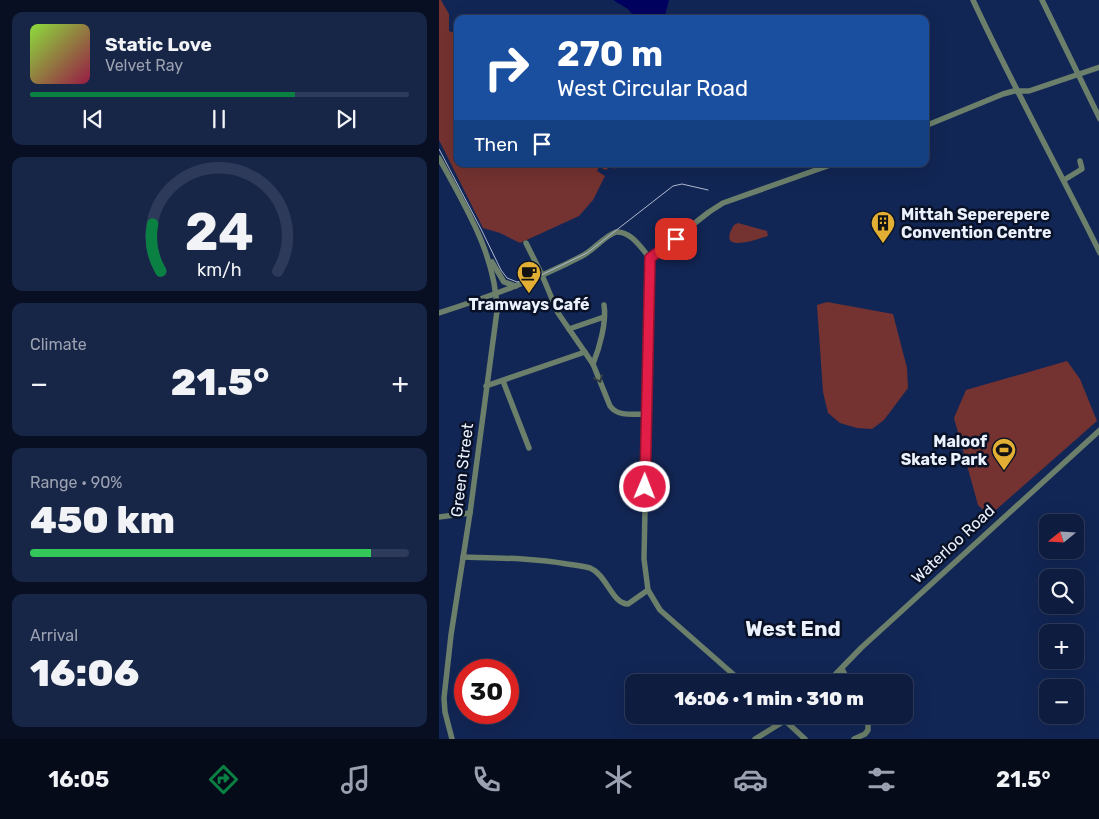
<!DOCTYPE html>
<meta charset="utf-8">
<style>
body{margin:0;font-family:Rubik,sans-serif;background:#172547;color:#f1f3f6;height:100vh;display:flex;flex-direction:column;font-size:19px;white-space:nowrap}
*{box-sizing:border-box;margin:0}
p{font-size:16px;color:#9ba1b1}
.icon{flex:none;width:28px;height:28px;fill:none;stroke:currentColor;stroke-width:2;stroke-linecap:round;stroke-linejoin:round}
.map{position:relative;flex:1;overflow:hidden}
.sheet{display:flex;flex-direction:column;gap:12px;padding:12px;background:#080f23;width:439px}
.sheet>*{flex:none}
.banner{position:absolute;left:15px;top:15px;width:475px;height:152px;border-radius:10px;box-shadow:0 5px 20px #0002,0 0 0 1px #2e3a59;background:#1a4fa0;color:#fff;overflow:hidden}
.needle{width:32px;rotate:252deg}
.controls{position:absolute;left:600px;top:514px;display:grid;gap:10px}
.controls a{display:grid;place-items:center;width:45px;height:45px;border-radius:10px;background:#0e1c40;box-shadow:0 5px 20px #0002,0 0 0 1px #2e3a59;font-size:25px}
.speed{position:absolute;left:15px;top:659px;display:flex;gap:10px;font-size:25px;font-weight:700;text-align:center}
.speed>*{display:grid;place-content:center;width:65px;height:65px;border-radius:50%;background:#0e1c40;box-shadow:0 5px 20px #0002,0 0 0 1px #2e3a59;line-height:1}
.speed .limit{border:8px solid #d22;background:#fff;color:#111}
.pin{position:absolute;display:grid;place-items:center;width:42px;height:42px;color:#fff;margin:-21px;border-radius:10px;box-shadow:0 2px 8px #0006}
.me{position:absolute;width:55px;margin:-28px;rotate:1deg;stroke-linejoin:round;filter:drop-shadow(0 0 4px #0008)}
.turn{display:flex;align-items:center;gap:18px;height:105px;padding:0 20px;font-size:22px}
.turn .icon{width:65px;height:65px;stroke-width:2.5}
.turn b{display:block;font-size:35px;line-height:42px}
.then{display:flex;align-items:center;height:48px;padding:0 20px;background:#0003;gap:10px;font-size:19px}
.big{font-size:38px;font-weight:800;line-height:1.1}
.sheet .card{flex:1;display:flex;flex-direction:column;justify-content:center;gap:8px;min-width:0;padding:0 18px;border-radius:10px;background:#172547}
.sheet .dial{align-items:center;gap:0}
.dial svg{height:130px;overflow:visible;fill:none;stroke:#2e3a59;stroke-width:7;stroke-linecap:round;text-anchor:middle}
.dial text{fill:#f1f3f6;stroke:none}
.song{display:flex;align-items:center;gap:15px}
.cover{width:60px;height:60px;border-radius:8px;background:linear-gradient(135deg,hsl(90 70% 55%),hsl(340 70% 35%))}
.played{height:5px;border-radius:2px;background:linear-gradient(90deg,#0b8043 70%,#2e3a59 70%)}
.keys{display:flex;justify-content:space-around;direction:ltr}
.heat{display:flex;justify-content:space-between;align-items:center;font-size:28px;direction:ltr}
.charge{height:8px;border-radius:4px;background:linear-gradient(90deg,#34c759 90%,#2e3a59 0)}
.trip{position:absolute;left:186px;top:674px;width:288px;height:50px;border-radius:10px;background:#0e1c40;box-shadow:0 5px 20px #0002,0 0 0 1px #2e3a59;font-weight:800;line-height:50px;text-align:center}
.tabs{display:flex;height:80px;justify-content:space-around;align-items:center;background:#060b1a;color:#9ba1b1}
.tabs .icon{width:35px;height:35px}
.tabs .on{color:#0b8043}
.tabs b{font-size:22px;color:#f1f3f6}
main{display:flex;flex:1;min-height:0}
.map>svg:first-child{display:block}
</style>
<main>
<section class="sheet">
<div class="card">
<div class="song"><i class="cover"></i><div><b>Static Love</b><p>Velvet Ray</p></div></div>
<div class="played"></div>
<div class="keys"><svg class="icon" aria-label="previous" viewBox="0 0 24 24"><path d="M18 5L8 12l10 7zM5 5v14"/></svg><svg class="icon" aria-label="pause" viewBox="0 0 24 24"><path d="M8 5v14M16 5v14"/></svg><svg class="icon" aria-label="next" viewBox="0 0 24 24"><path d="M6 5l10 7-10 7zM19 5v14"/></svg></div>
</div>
<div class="card dial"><svg viewBox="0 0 100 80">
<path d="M14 69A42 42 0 1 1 86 69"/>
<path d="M14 69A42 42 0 0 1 9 40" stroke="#0b8043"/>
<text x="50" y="56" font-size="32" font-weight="700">24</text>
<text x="50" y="72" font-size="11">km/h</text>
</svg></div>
<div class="card"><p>Climate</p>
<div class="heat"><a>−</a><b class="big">21.5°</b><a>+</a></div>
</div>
<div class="card"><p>Range · 90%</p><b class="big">450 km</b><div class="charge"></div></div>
<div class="card"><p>Arrival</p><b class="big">16:06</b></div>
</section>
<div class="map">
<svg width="661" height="739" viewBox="0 0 661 739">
<rect width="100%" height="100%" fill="#122655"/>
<!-- green -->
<g fill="#743230">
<polygon points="0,0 2,0 10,14 10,31 15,33 19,39 19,164 176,164 176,169 171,166 167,170 160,167 158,171 166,176 154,200 140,216 81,243 61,233 44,228 0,140"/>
<path d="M 299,223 L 328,231 L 329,236 C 319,239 276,255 295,225 Z"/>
<polygon points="388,302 454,314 468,368 469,388 445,420 433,429 418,428 401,423 389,413 384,392 378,305"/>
<polygon points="628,361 641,379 658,421 550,516 539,505 515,418 527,390"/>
</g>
<!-- water -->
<polygon fill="#00015f" points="174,0 230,0 225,19 200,19 196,18 189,9"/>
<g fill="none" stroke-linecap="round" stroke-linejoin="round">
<!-- minor -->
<g stroke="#6b7f6a" stroke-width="5.5">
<path d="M 534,0 C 574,86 619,168 661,253"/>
<polyline points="603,0 661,119"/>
<polyline points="486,126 564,94 575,91 590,91 661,67"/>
<path d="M 0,158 C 26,206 57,255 58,311 L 31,513 L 12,635 L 5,698 L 6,712 L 13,739"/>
<polyline points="625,180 643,169 641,161"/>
<path d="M 87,243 L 103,275 L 119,313 L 154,364 L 171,406 C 179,417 194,414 207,414"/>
<polyline points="211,258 205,559 209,590 221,610 303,682"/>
<polyline points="211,258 270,212 284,203 394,164"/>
<polyline points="53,262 65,282 77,286"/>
<path d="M 0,313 C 49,297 97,280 143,256 C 155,250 164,237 177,232 C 192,231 202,248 211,258"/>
<polyline points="130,329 165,317"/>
<path d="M 154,364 C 160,349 168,322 165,305"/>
<polyline points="64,381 90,448"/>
<polyline points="47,386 146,352"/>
<polyline points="0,517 31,513"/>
<path d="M 24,557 C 59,558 94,558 128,564 C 136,565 144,566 151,568 C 168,575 173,604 189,604 L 209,590"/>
<polyline points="403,669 410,682"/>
<polyline points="389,682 422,648 661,430"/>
<polyline points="340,715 366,739"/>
<polyline points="316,739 355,715"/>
<polyline points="415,739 426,734 429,730 429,722 426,715"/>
</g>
<!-- tram -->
<polyline stroke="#b0bacf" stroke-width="1" points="0,149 42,229 62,270 68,278 78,282 96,278 148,253 234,186 243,184 269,190"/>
</g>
<!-- one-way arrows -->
<defs><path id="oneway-chevron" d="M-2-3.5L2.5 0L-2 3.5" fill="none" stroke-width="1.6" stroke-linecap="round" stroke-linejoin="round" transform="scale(1.25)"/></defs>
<use stroke="#303d41" href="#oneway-chevron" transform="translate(160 379) rotate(67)"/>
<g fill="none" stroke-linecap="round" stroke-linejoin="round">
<defs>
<polyline id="route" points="206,487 211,258 237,239"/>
</defs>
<!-- route casing -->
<use href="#route" stroke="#92132f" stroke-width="12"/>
<!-- route -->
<use href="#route" stroke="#e11d48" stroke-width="9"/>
</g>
<!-- icons -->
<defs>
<symbol id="building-pin" viewBox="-11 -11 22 30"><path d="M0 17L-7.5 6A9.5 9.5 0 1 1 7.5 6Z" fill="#e2af34" stroke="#081126"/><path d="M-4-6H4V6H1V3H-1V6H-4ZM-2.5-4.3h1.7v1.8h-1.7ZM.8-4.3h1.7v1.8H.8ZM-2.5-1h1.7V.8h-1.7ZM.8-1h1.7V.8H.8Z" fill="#111"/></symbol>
<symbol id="cafe-pin" viewBox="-11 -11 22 30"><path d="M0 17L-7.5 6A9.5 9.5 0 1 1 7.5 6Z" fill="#e2af34" stroke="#081126"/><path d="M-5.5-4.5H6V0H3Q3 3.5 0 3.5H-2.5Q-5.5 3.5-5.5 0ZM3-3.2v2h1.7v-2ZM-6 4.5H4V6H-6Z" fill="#111"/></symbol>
<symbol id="stadium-pin" viewBox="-11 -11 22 30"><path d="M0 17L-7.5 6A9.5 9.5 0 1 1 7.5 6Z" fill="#e2af34" stroke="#081126"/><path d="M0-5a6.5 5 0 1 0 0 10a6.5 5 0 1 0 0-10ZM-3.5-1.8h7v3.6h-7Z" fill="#111"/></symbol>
</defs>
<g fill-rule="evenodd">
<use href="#building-pin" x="430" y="209" width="28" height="38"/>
<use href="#cafe-pin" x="76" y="259" width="28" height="38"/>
<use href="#stadium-pin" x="551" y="436" width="28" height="38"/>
</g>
<g text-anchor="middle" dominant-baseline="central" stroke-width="5" stroke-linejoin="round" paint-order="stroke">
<!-- poi labels -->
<g font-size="16" font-weight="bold" fill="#ebf1fd" stroke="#081126" text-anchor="start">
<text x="462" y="214">Mittah Seperepere<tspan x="462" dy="18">Convention Centre</tspan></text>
<text x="90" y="304" text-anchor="middle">Tramways Café</text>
<text x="548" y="441" text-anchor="end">Maloof<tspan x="548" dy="18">Skate Park</tspan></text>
</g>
<!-- street labels -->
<g font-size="16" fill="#ebf1fd" stroke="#081126">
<text transform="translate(23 470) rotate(-83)">Green Street</text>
<text transform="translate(514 544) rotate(-43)">Waterloo Road</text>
</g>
<!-- district labels -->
<g font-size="21" font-weight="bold" fill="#ebf1fd" stroke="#081126">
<text x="354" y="628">West End</text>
</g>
</g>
</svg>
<div class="controls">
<a><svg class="needle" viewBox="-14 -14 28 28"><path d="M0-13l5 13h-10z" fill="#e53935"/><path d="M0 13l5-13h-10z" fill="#9ba1b1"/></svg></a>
<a><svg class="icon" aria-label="search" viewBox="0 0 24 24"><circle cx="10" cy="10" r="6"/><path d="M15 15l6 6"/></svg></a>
<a>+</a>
<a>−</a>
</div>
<div class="speed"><div class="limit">30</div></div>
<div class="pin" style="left:237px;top:239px;background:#d93025"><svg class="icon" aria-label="arrive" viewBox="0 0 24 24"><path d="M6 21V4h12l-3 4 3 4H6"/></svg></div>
<svg class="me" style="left:206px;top:487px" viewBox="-20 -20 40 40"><circle r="17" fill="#e11d48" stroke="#fff" stroke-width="3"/><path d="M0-11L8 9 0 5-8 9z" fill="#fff"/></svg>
<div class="trip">16:06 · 1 min · 310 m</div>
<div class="banner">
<div class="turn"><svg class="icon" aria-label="right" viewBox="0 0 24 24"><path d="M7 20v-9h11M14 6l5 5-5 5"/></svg><div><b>270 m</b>West Circular Road</div></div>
<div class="then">Then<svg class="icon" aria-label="arrive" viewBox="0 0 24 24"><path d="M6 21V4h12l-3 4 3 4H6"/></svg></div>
</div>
</div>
</main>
<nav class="tabs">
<b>16:05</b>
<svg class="icon on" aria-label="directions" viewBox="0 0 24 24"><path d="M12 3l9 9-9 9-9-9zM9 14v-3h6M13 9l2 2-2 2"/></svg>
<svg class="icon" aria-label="music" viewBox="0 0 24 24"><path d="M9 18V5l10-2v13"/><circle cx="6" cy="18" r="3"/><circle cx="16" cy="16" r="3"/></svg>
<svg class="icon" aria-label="phone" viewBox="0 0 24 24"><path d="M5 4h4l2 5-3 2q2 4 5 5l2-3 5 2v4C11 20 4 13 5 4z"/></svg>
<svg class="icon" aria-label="climate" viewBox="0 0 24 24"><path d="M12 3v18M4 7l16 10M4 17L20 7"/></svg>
<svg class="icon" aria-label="car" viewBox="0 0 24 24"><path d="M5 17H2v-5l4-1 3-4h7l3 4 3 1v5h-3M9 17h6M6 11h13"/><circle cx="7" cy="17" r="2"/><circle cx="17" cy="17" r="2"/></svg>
<svg class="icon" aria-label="filters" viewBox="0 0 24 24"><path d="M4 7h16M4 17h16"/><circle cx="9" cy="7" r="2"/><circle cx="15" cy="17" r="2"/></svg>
<b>21.5°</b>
</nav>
